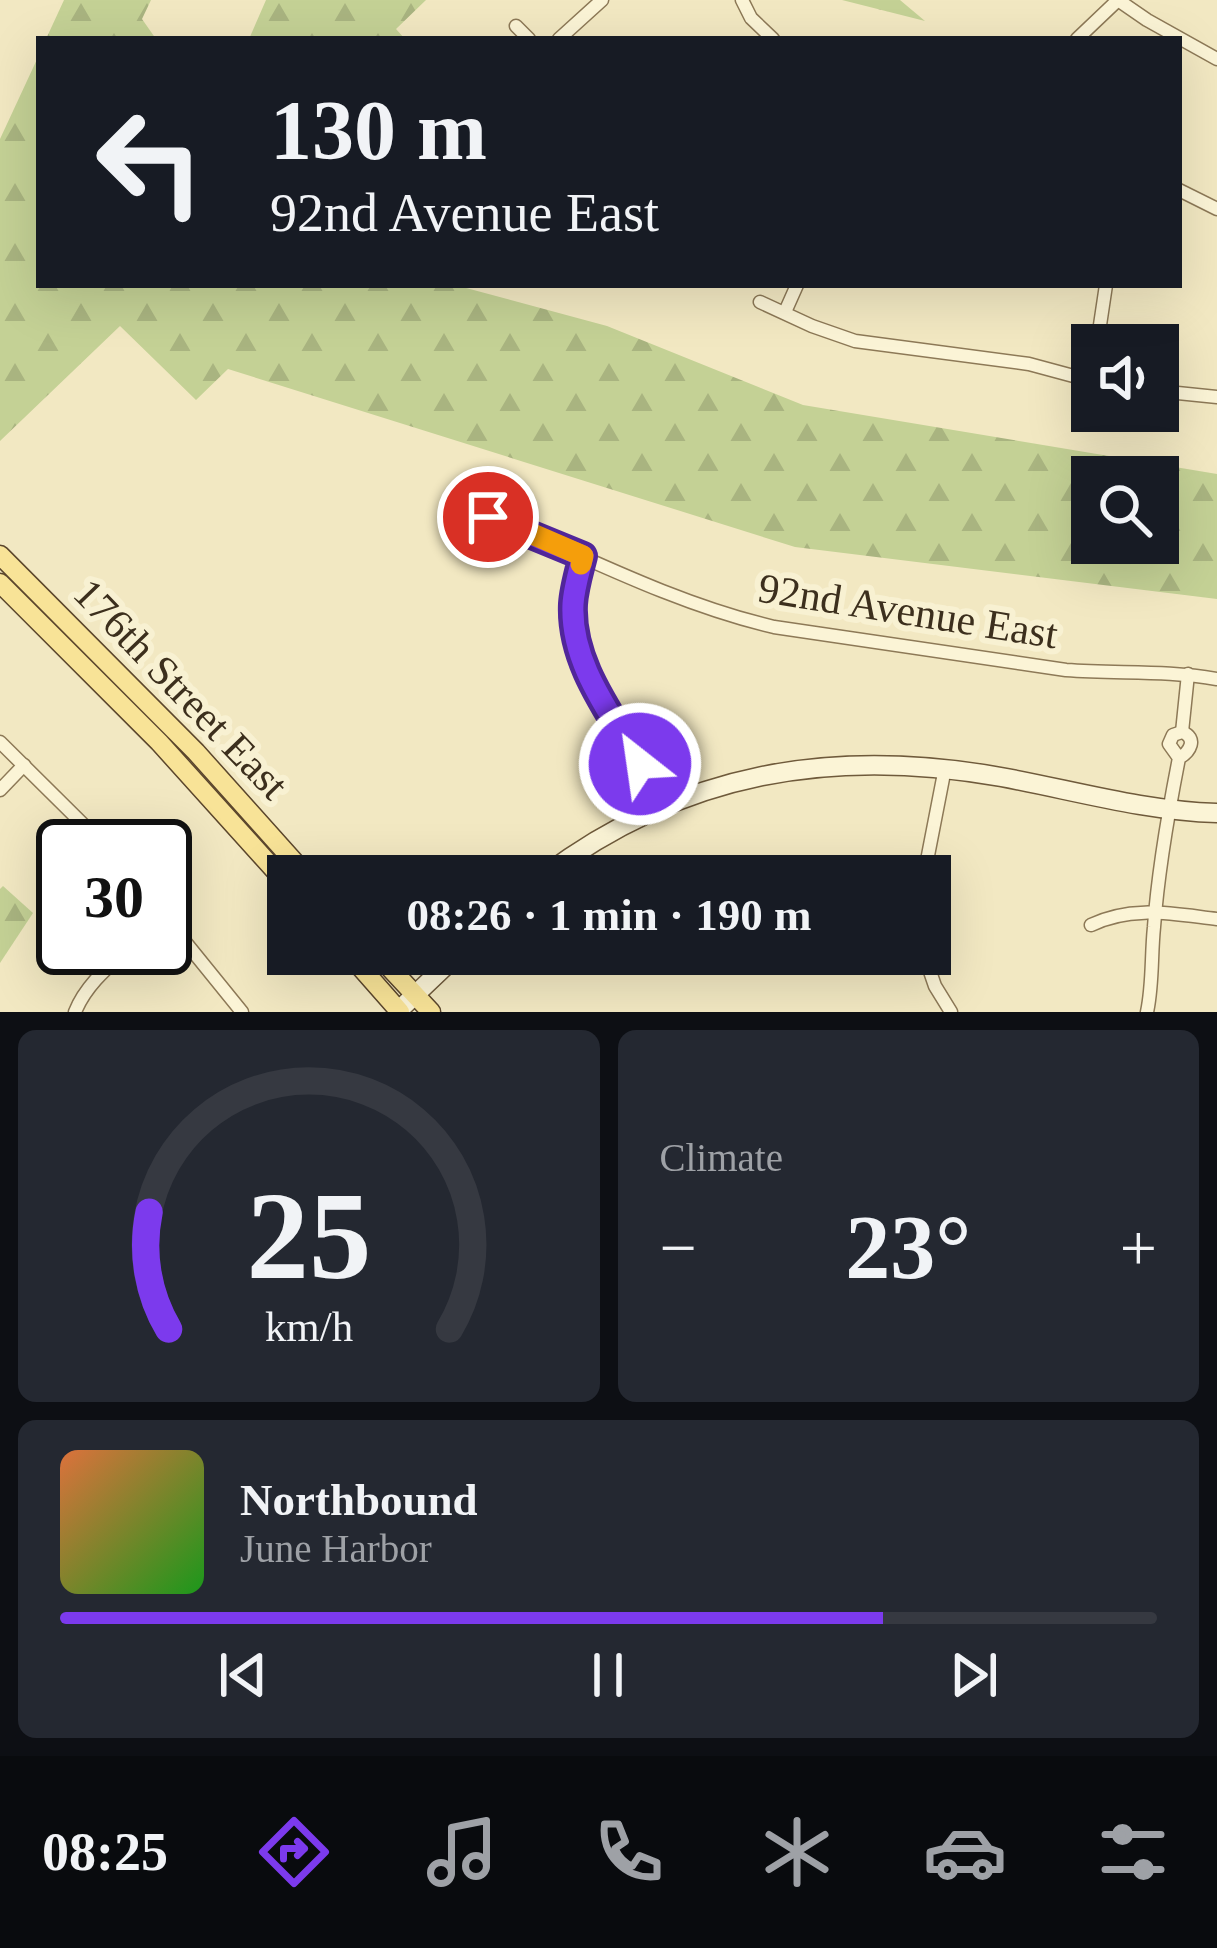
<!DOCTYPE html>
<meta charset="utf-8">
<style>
body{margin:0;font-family:Georgia,serif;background:#242831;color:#f1f3f6;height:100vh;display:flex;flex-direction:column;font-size:45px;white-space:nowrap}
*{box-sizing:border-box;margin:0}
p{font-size:39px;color:#9ea1a6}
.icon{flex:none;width:66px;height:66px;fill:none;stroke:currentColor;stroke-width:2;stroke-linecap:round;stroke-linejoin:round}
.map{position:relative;height:1012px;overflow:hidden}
.panel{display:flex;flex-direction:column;gap:18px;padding:18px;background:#0d0f14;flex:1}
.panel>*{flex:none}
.hud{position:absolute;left:36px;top:36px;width:1146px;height:252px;border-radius:0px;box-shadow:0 12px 48px #0002;background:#171b24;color:#f1f3f6;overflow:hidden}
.buttons{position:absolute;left:1071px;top:324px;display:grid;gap:24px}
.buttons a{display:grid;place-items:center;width:108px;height:108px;border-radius:0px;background:#171b24;box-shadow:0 12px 48px #0002;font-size:60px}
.speed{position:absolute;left:36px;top:819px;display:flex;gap:24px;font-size:60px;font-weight:700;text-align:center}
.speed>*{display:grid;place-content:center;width:156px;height:156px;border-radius:50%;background:#171b24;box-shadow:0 12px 48px #0002;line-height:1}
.speed .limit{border:6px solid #111;border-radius:18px;background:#fff;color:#111}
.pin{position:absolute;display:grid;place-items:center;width:102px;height:102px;color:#fff;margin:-51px;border:6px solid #fff;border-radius:50%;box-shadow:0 3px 12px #0007}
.me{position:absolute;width:132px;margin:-66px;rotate:330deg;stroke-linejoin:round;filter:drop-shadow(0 0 9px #0008)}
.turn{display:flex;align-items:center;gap:42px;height:252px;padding:0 36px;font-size:54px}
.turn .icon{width:156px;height:156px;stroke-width:2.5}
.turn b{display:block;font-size:84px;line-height:102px}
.big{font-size:90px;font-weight:700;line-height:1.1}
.panel .tile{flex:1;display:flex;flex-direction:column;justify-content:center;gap:18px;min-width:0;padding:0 42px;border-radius:18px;background:#242831}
.panel .dial{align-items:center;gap:0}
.dial svg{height:312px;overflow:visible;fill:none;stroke:#363941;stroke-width:7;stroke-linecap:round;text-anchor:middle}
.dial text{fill:#f1f3f6;stroke:none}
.song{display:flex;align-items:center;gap:36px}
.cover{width:144px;height:144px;border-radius:18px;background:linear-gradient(135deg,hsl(20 70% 55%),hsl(120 70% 35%))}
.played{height:12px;border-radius:6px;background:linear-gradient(90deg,#7c3aed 75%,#363941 75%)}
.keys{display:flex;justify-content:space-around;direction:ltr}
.heat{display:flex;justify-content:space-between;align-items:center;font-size:66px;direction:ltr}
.panel .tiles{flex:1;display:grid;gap:18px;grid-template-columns:1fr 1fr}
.tile:last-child{grid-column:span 2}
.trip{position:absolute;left:267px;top:855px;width:684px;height:120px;border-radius:0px;background:#171b24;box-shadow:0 12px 48px #0002;font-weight:700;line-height:120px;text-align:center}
.dock{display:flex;height:192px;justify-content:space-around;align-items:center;background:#090b0e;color:#9ea1a6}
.dock .icon{width:84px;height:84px}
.dock .selected{color:#7c3aed}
.dock b{font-size:54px;color:#f1f3f6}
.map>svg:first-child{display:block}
</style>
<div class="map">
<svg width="1217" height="1012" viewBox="0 0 1217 1012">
<defs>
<pattern id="forest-firs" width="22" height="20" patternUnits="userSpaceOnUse" patternTransform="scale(3)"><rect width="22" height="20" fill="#c4d195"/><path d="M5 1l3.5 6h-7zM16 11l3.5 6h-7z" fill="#a9b480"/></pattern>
<pattern id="park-tufts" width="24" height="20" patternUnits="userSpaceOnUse" patternTransform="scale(3)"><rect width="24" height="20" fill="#c4d195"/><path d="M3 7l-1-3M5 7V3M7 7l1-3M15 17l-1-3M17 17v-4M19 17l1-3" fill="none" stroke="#a9b480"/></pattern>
</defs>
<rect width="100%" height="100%" fill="#f2e8c2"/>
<!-- forest -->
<g fill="url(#forest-firs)" fill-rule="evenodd">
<polygon points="64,0 151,0 142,19 156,39 46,39"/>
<polygon points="266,0 426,0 396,29 405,39 249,39"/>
<path d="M 39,55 L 39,285 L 455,285 L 607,326 L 803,405 L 1217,474 L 1217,599 L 795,547 L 228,369 L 196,400 L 120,326 L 0,441 L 0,139 ZM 1158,477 L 1158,543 L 1092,543 L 1092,477 Z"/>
<polygon points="3,886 33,913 0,963 0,889"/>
</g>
<!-- park -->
<polygon fill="url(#park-tufts)" points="842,0 900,0 925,21"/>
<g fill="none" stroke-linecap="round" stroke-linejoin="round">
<defs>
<g id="street">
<polyline points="742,0 751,18 773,39"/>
<polyline points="1118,0 1147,20 1217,59"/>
<polyline points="516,26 529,39"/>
<polyline points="559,39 602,0"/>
<polyline points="1077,39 1118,0"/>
<polyline points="1179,190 1217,209"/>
<polyline points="760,302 812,326 855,341 1029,364 1092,381"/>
<polyline points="785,312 797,285"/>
<polyline points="1097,345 1106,285"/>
<polyline points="1158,391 1217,397"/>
<path d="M 464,523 L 488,517 L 502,521 C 591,560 680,605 774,627 L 1066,670 C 1117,674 1166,670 1217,679"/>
<path d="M 583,556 C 561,639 586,671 626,740 C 639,762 650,784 661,806"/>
<polyline points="1182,732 1188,674"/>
<polyline points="0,742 105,846"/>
<polyline points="0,790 24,765"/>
<polyline points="924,876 945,768"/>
<polyline points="165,917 242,1012"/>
<path d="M 1091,925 C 1132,905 1173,914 1217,919"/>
<polyline points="924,954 935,986 951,1012"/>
<path d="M 75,1012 C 86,985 108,967 129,948"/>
<path d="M 1147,1012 C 1153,984 1151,956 1154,927 C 1158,871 1168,814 1179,758 C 1190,752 1198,738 1182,732 L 1173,735 L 1169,744 L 1179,758"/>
</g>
<g id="secondary">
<path d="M 544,876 C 682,772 833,747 1001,777 C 1072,790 1144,811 1217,813"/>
<polyline points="397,1012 458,954"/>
</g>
<g id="primary">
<polyline points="0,555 196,752 307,876"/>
<polyline points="0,583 159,742 288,885"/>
<polyline points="349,954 400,1012"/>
<polyline points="377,954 431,1012"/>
</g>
</defs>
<!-- street casing -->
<use href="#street" stroke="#8d7957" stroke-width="15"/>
<!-- secondary casing -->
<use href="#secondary" stroke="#6f5a3b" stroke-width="21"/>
<!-- primary casing -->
<use href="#primary" stroke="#5b462c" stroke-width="21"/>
<!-- street -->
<use href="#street" stroke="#fbf4d6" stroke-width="12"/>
<!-- secondary -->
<use href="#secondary" stroke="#fbf4d6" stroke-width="18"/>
<!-- primary -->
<use href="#primary" stroke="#f8e397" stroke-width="18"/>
</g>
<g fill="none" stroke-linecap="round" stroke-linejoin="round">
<defs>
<path id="route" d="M 488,517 L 583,556 C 579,572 574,588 573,604 C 570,664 612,715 640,764"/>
</defs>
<!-- route casing -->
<use href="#route" stroke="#51269a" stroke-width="30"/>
<!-- route -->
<use href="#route" stroke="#7c3aed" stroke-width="21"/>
<!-- slow -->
<polyline stroke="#f59e0b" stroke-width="21" points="530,533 583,556 581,564"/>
</g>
<g text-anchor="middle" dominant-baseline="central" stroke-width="12" stroke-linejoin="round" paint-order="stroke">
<!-- street labels -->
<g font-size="42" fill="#3c2f1d" stroke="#f8f1d2">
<text transform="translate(908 611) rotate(9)">92nd Avenue East</text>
<text transform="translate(181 689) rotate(46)">176th Street East</text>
</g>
</g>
</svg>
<div class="buttons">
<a><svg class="icon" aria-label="sound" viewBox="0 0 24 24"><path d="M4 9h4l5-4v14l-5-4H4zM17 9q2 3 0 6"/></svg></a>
<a><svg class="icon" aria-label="search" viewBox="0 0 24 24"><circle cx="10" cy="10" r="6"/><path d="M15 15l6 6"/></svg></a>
</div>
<div class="speed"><div class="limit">30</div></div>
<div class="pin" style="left:488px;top:517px;background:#d93025"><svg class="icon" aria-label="arrive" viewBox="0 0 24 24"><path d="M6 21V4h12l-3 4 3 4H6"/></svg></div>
<svg class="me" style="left:640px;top:764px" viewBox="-20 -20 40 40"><circle r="17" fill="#7c3aed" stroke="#fff" stroke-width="3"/><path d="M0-11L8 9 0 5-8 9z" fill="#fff"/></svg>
<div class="trip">08:26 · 1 min · 190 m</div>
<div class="hud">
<div class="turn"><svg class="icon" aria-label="left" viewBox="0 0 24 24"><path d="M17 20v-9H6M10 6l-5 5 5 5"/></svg><div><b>130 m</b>92nd Avenue East</div></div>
</div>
</div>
<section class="panel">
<div class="tiles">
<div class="tile dial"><svg viewBox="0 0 100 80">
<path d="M14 69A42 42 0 1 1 86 69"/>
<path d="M14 69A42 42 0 0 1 9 39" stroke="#7c3aed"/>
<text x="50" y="56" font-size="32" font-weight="700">25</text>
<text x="50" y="72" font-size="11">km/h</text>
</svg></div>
<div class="tile"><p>Climate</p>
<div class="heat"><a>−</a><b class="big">23°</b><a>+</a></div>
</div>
<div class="tile">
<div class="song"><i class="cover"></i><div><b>Northbound</b><p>June Harbor</p></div></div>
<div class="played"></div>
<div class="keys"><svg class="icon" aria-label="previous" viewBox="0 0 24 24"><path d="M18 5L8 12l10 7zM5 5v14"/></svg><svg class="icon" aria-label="pause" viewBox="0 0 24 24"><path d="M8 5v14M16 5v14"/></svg><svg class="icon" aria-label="next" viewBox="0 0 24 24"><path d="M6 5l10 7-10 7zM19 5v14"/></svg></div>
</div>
</div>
</section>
<nav class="dock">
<b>08:25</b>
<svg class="icon selected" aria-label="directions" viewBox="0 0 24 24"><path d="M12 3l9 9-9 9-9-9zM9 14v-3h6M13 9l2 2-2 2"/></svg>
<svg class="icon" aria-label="music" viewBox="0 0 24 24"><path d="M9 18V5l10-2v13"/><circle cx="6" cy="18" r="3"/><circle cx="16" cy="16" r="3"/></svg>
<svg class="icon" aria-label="phone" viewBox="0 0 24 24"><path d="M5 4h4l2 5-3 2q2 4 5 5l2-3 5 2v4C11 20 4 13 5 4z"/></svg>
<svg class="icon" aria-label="climate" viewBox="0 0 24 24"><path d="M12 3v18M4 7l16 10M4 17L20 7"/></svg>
<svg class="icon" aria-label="car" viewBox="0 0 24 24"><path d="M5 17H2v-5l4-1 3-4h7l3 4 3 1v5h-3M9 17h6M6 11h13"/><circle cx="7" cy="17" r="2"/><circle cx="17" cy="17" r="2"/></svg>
<svg class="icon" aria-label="filters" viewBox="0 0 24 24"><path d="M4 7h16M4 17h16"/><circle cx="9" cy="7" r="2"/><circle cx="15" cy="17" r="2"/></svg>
</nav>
